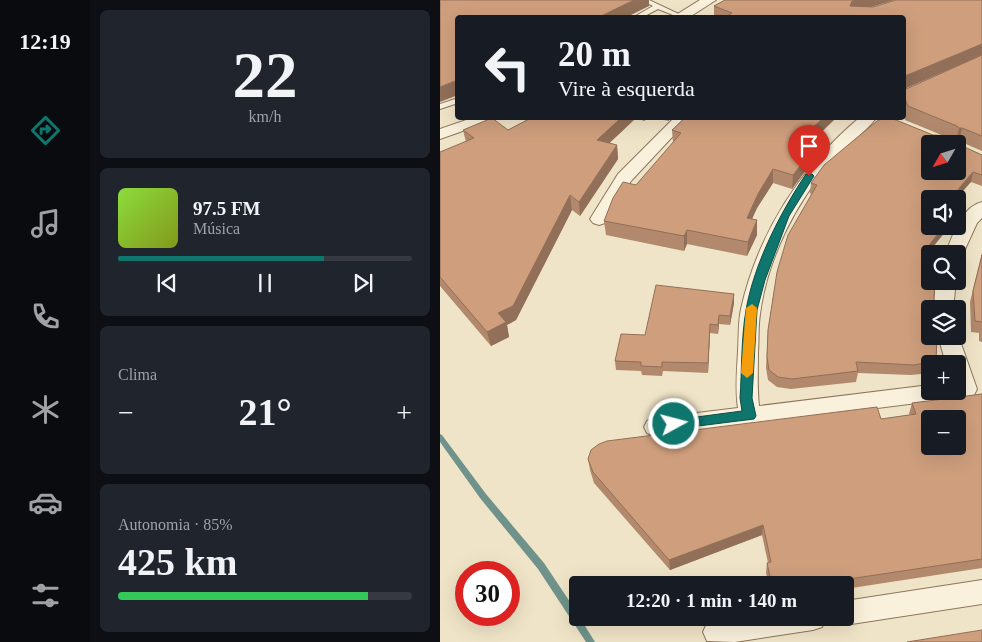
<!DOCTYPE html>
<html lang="pt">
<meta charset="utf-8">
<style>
body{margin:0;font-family:Georgia,serif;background:#20242c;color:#f1f3f6;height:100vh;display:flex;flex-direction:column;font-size:19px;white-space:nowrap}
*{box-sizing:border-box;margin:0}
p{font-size:16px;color:#9ea1a6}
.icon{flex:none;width:28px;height:28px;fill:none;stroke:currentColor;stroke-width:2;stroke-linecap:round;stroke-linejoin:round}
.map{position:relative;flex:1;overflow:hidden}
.sheet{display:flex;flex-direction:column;gap:10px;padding:10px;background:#0d0f14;width:350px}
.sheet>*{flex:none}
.guide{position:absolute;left:15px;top:15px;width:451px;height:105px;border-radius:5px;box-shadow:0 5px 20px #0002;background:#171b24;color:#f1f3f6;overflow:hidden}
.needle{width:32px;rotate:231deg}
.controls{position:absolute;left:481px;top:135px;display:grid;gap:10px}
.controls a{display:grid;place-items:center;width:45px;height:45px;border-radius:5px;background:#171b24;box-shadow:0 5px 20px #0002;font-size:25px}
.speed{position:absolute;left:15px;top:561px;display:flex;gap:10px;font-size:25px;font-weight:700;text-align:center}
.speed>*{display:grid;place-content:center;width:65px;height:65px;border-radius:50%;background:#171b24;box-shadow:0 5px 20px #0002;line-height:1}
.speed .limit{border:8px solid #d22;background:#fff;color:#111}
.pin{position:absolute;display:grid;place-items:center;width:42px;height:42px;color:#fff;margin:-51px -21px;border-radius:50% 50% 50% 0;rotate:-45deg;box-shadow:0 0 5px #0007}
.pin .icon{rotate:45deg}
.me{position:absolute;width:55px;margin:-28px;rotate:83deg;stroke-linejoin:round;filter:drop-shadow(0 0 4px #0008)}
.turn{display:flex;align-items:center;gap:18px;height:105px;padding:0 20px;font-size:22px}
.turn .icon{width:65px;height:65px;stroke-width:2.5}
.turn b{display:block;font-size:35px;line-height:42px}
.big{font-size:38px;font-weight:600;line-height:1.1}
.sheet .tile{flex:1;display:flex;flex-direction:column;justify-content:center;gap:8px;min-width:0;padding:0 18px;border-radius:8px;background:#20242c}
.sheet .dial{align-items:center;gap:0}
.dial b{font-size:65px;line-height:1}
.song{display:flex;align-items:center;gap:15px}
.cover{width:60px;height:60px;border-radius:8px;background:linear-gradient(135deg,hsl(90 70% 55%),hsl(70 70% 35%))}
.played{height:5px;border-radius:2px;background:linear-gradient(90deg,#0f766e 70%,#363941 70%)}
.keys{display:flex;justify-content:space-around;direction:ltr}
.heat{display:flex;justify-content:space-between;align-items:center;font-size:28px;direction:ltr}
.charge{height:8px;border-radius:4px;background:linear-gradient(90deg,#34c759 85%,#363941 0)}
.trip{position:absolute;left:129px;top:576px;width:285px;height:50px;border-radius:5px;background:#171b24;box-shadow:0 5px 20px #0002;font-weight:600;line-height:50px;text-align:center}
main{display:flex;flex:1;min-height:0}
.tab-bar{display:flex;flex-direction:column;width:90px;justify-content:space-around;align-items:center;background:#090b0e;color:#9ea1a6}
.tab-bar .icon{width:35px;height:35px}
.tab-bar .selected{color:#0f766e}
.tab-bar b{font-size:22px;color:#f1f3f6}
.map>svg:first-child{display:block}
</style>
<main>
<nav class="tab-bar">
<b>12:19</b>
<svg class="icon selected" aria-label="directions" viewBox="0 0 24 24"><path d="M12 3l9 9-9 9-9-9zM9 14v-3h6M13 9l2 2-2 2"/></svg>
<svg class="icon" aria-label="music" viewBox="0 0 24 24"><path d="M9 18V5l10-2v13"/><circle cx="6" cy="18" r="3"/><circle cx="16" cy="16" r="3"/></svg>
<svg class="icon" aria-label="phone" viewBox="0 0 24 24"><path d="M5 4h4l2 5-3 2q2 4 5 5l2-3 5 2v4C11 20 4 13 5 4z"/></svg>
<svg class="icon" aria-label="climate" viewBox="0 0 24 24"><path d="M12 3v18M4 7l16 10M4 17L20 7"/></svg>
<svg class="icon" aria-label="car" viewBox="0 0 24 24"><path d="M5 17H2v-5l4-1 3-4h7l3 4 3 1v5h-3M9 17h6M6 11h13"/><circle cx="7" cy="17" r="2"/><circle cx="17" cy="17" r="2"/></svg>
<svg class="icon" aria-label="filters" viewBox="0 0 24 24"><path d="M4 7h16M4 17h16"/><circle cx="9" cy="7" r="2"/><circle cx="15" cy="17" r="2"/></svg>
</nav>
<section class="sheet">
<div class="tile dial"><b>22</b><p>km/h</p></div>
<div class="tile">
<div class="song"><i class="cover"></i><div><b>97.5 FM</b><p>Música</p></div></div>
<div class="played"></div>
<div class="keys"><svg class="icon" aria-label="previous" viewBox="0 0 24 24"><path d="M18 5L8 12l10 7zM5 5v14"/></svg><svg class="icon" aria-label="pause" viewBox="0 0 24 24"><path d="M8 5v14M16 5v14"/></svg><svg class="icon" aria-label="next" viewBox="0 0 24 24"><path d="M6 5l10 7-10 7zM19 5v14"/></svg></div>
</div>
<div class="tile"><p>Clima</p>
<div class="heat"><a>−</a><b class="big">21°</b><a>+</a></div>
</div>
<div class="tile"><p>Autonomia · 85%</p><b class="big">425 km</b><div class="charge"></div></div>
</section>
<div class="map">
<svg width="542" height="642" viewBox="0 0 542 642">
<rect width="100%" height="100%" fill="#f0e4c8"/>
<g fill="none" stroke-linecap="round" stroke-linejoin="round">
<!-- stream -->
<polygon fill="#6f938a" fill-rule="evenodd" points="0,434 2,435 46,494 104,563 138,614 138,618 140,618 155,642 146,642 98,569 40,498 0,442"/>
<defs>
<g id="lane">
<polygon points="201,0 209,0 243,16 238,17 218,9 201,18 192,18 213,6"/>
<polygon points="18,98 18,103 0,109 0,104"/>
</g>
<g id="street">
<polygon points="260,0 276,0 248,18 231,18"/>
<polygon points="32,118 54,118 51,121 0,139 0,129"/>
<polygon points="234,118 250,118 191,181 165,223 159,225 153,223 150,219 178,174"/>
<path d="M 419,118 L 436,118 C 426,132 405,146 392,161 C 356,202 327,259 320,314 C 318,327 319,340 318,352 C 318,370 317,388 319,406 L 490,385 L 490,391 L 518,391 L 518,364 L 506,364 L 498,336 L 518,335 L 537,389 L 534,395 L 526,397 L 518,394 L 517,397 L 509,399 L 215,436 L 207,433 L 204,427 L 207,421 L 215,418 L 298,408 C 295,389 297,370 298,351 C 299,337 298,323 301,309 C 318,233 361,167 419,118 Z"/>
<path d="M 542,202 L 542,218 L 537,223 L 521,258 L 518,259 L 518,254 L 505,254 C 513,236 521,207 542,202 Z"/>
<polygon points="496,281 516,281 513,309 493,309"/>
<polygon points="542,580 542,604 405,625 396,622 394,618 405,618 405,601"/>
<polygon points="289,618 386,618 382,627 373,630 295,642 267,641 263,632 267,623"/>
</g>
</defs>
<!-- lane casing -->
<use href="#lane" stroke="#8d765c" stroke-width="2"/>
<!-- street casing -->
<use href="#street" stroke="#8d765c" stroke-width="2"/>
<!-- lane -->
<use href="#lane" fill="#faf1dc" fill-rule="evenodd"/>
<!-- street -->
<use href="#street" fill="#faf1dc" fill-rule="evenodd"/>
</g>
<!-- wall -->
<g fill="#b2896c" fill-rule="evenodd">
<path d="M 285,0 L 454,0 L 431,7 L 542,0 L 542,151 L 519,141 L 520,145 L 542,155 L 542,186 L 531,182 L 490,199 L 486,256 L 494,298 L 496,361 L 496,364 L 490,364 L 490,373 L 471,375 L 418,373 L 416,382 L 351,389 L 337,387 L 328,380 L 326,368 L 328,330 L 371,194 L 370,193 L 371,183 L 493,135 L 504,136 L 465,120 L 464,116 L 464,18 L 274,18 L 274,6 ZM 528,61 L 466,89 L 466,88 Z"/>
<polygon points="91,118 208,118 204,121 196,118 169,143 177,145 178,159 140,216 132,210 76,320 67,325 69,337 51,346 0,286 0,152 26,142 23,130 68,130"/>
<polygon points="217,118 232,118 228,121"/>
<polygon points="244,118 396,118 359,153 368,156 366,170 352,189 333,183 317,208 312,219 317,220 317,235 307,256 247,244 244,251 166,235 164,221 196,185 233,143 232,130"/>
<polygon points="542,253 542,342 539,341 539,333 531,332 530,302"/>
<polygon points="294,294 294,303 290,325 279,324 278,334 270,333 268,373 223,371 222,376 202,375 201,371 176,370 175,361 205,335"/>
<polygon points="542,394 542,568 405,589 405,585 329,585 326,573 327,563 328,563 322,535 230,570 154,483 150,470 148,459 470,415 469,414 472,403"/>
</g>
<!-- shaded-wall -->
<g fill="#916f58">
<polygon points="194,0 209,0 209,6 185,18 157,18"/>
<polygon points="414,0 454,0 410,13 410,6 412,1"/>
<polygon points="542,44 542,55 464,89 465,76"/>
<polygon points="18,80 18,95 0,102 0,87"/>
<polygon points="181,118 196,118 158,154 157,140"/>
<polygon points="204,118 208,118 204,121"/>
<polygon points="228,118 232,118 228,121"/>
<polygon points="383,118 396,118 348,164 349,150"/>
<polygon points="519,128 522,128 519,141 516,142"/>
<polygon points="177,145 178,159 140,216 139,202"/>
<polygon points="368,156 366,170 352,189 353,175"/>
<polygon points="333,169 333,183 317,208 306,232 307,218 318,194"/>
<polygon points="533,172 531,182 516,199 510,199"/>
<polygon points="130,195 132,210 76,320 67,325 69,337 51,346 47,332"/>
<polygon points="522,204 519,215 518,217 518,210"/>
<polygon points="317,220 317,235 307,256 308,242"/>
<polygon points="504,226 510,226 480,263 483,253"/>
<polygon points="247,230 247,244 244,251 244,236"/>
<polygon points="294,294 294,303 290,325 290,316"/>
<polygon points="279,315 279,324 278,334 278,325"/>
<polygon points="270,324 270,333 268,373 268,363"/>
<polygon points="323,525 322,535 230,570 229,560"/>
</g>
<!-- building -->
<g fill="#cf9f7d" stroke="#916f58" fill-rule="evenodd">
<polygon points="0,0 194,0 157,18 18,18 18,80 0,87"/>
<polygon points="285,0 414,0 412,1 410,6 433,7 456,0 542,0 542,44 465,76 466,89 542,55 542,136 522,128 519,128 517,126 468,106 464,96 464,18 284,18 292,13 274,6"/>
<polygon points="52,118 68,130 91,118 181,118 157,140 177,145 139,202 130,195 73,306 58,313 66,322 47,332 0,277 0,152 34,138 23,130"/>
<polygon points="245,118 383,118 349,150 368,156 353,175 333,169 318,194 307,218 317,220 308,242 247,230 244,236 164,221 173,198 183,182 196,185 241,133 232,130"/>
<path d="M 443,118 L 451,118 L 493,135 L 518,136 L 520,145 L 542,155 L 542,175 L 533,172 L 510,199 L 490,199 L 490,226 L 504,226 L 483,253 L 490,259 L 490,281 L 495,281 L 494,298 L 495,309 L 490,309 L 490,336 L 497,336 L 496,361 L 474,365 L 416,362 L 418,371 L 352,379 L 338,377 L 329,370 L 327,357 L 328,330 L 337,272 L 348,235 L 377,185 L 371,183 L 384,165 L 437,121 ZM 490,144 L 518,144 L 518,171 L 490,171 Z"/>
<polygon points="518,203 522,204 518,210"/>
<polygon points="542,255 542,322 535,321 533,291"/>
<polygon points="216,285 294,294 290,316 279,315 278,325 270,324 268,363 222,362 222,367 201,366 201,362 175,361 181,334 205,335"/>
<path d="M 542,394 L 542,559 L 369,585 L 332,585 L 327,563 L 331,562 L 323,525 L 229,560 L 153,472 L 148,459 L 151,450 L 159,444 L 167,441 L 437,407 L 441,419 L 476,414 L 472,403 ZM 490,419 L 518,419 L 518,446 L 490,446 Z"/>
<polygon points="542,630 542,642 467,642"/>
</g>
<!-- route -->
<path fill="#0f766e" stroke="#0a4d48" d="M 366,174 L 372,174 L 374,176 L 349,216 L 325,280 L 317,310 L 312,398 L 316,416 L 314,419 L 234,429 L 230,428 L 228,424 L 230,421 L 234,420 L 302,411 L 300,398 C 302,370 301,339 306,310 C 314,264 340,213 366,174 Z"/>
<!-- slow -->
<polygon fill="#f59e0b" points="312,304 317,308 313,373 307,378 301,373 306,308"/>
</svg>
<div class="controls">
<a><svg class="needle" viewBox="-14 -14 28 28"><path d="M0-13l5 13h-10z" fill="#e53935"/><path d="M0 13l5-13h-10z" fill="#9ea1a6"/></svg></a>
<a><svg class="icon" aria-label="sound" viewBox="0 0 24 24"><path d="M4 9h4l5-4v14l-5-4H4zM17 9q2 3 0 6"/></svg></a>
<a><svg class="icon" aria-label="search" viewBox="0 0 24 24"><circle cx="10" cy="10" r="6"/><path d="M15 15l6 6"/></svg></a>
<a><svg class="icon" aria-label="layers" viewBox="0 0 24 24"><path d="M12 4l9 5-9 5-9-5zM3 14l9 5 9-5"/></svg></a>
<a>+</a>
<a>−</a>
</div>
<div class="speed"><div class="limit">30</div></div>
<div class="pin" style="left:369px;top:176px;background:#d93025"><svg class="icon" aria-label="arrive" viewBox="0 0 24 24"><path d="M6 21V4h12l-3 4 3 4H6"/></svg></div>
<svg class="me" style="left:234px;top:424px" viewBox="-20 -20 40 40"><circle r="17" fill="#0f766e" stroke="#fff" stroke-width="3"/><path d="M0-11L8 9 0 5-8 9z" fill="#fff"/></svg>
<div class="trip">12:20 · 1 min · 140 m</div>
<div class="guide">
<div class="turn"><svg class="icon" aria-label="left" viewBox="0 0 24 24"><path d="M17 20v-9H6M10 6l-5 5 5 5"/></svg><div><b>20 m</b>Vire à esquerda</div></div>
</div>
</div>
</main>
